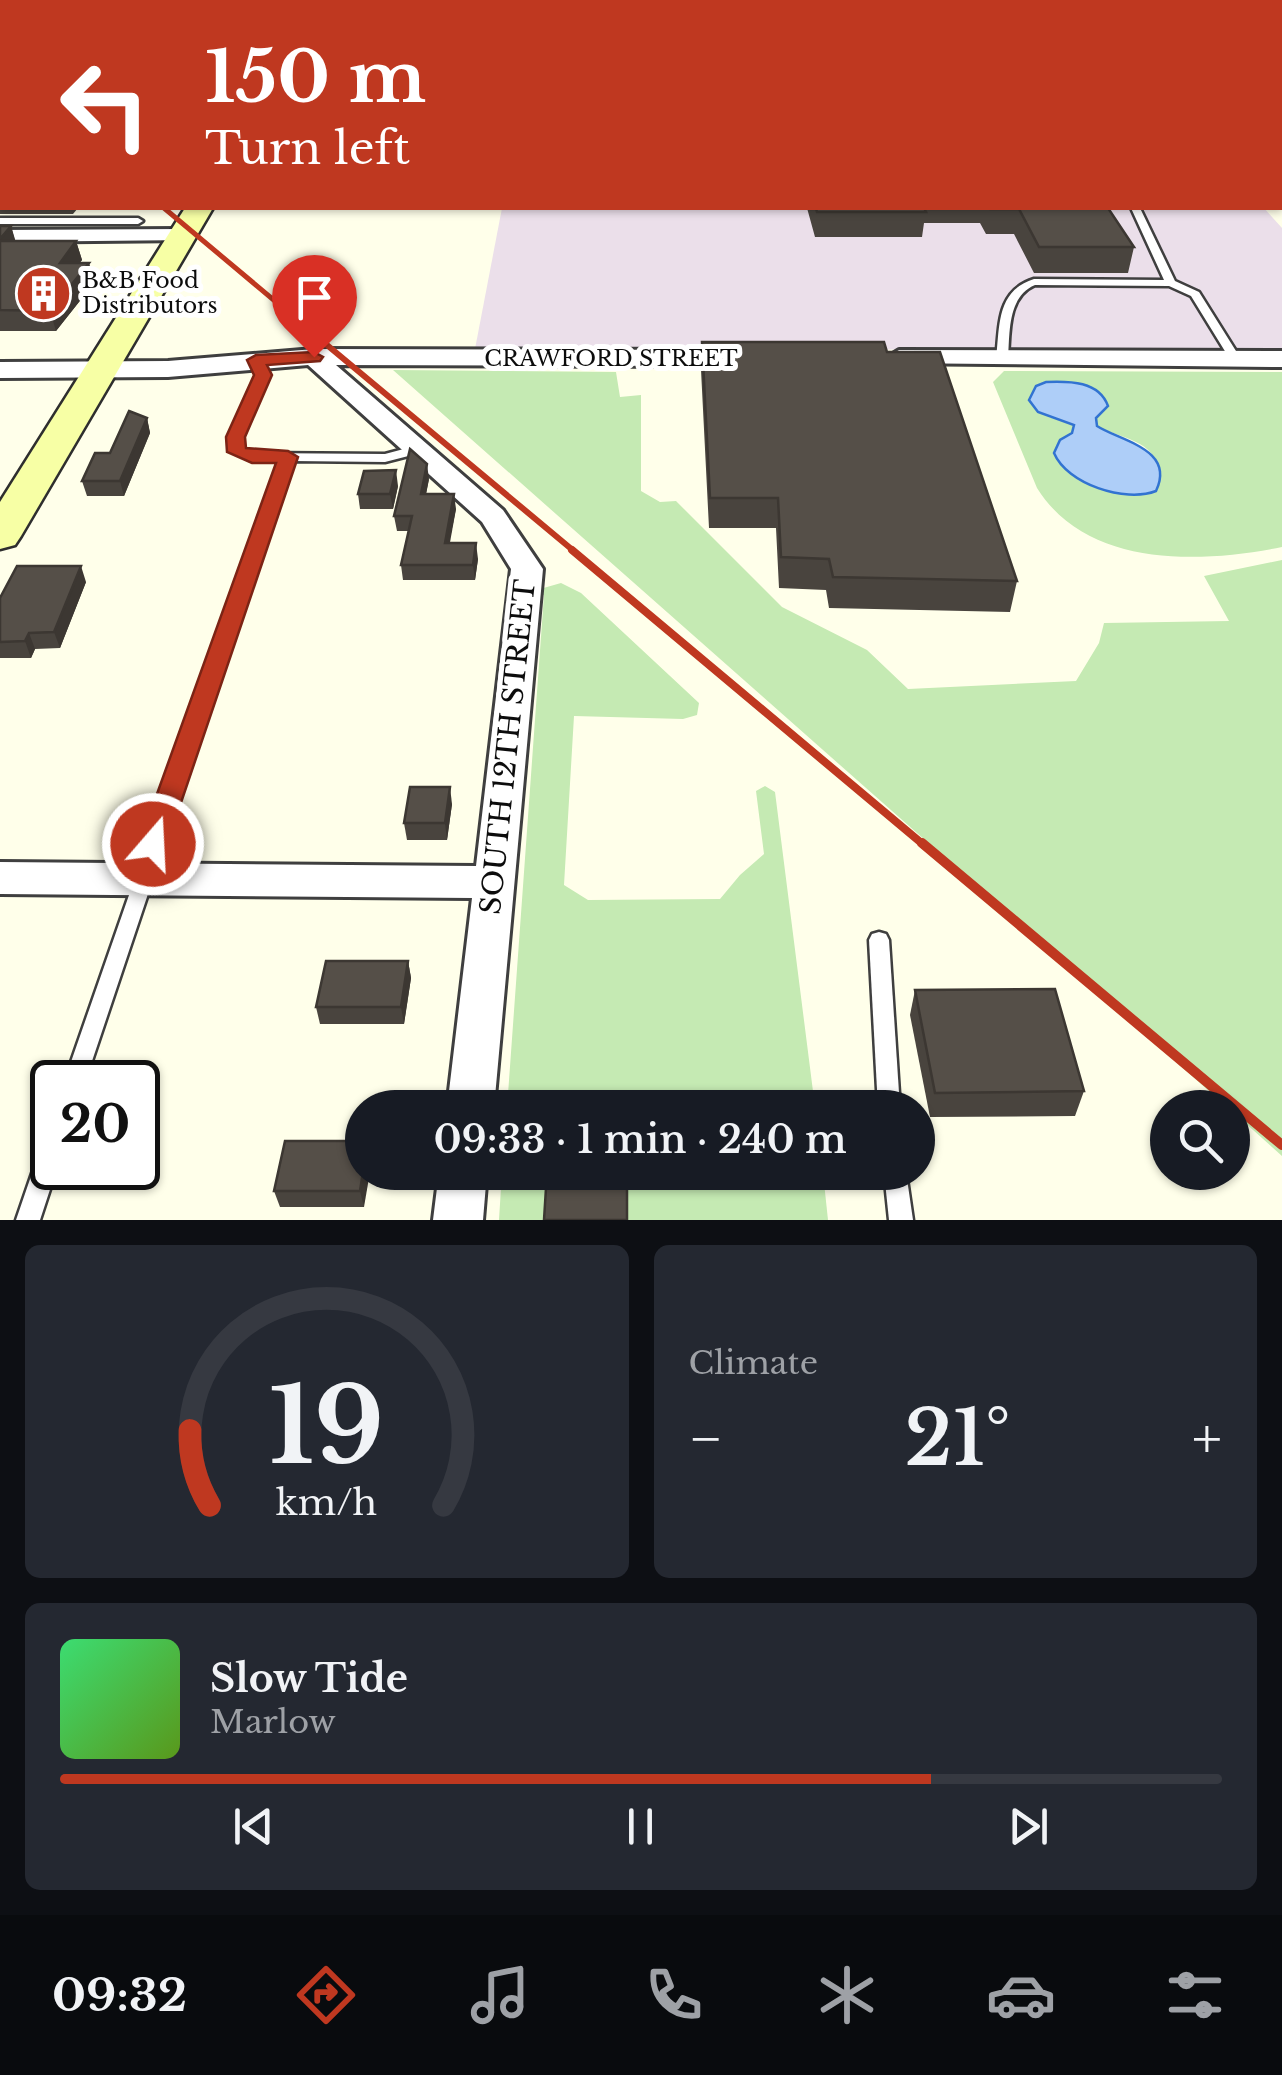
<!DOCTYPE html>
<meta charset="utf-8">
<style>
body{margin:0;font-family:"Libre Baskerville",serif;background:#242831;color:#f1f3f6;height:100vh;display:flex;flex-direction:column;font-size:38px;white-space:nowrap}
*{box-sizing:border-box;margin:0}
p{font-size:32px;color:#9ea1a6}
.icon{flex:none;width:55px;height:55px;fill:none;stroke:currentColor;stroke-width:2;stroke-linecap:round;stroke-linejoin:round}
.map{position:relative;height:1220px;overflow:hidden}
.side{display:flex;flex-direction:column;gap:25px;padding:25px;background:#0d0f14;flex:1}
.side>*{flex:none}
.banner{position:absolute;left:0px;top:0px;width:1282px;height:210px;box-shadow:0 2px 8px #0004;background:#bf3820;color:#fff;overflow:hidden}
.controls{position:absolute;left:1150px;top:1090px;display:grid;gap:20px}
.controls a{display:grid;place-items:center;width:100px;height:100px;border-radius:50%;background:#171b24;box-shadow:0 2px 8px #0004;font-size:50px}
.speed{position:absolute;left:30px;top:1060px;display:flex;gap:20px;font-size:50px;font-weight:700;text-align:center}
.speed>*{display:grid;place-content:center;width:130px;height:130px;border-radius:50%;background:#171b24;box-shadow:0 2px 8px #0004;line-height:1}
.speed .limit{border:5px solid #111;border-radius:15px;background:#fff;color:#111}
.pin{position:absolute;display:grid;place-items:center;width:85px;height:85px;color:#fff;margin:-102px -42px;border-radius:50% 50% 50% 0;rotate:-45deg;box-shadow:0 0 10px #0007}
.pin .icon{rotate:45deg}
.me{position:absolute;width:110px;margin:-55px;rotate:19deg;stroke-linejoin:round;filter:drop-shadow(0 0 8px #0008)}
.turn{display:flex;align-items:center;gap:35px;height:210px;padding:0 40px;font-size:45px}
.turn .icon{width:130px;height:130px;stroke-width:2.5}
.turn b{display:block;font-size:70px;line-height:85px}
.big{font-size:75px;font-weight:600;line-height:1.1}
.side .widget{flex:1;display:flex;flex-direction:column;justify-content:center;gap:15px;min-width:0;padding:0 35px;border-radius:15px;background:#242831}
.side .dial{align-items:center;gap:0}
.dial svg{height:260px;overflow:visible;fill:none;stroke:#363941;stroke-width:7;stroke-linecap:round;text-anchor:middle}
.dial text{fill:#f1f3f6;stroke:none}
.song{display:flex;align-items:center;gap:30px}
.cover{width:120px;height:120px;border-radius:15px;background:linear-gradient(135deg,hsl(140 70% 55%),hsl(90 70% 35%))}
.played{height:10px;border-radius:5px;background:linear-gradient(90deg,#bf3820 75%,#363941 75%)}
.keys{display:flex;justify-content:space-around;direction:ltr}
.heat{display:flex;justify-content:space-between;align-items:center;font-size:55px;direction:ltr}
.side .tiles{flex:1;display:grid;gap:25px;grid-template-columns:1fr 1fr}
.widget:last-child{grid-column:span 2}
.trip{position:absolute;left:345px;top:1090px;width:590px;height:100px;border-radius:50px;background:#171b24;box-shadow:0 2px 8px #0004;font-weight:600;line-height:100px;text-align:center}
.menu{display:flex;height:160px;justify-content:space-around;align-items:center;background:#090b0e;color:#9ea1a6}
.menu .icon{width:70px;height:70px}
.menu .current{color:#bf3820}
.menu b{font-size:45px;color:#f1f3f6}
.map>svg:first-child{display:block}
</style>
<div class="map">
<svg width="1282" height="1220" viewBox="0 0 1282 1220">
<rect width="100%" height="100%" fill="#ffffea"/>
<!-- industrial -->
<polygon fill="#ebdfea" points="502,208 1264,208 1282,228 1282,350 475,349"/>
<!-- green -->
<g fill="#c5eab3" fill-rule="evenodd">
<polygon points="393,370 616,372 620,397 641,395 641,491 660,502 676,501 782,607 867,650 908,689 1076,681 1099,643 1104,623 1229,621 1204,576 1282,560 1282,1156 1233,1112 1232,1108 1227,1107"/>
<path d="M 1004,371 L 1282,372 L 1282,547 C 1201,563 1088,569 1037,488 L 993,382 ZM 1046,382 L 1081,383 L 1104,411 L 1094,421 L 1097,426 C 1111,435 1155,441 1155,464 C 1155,474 1147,486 1145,495 L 1130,495 L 1078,478 L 1060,440 L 1072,433 L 1074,425 L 1049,417 Z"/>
<polygon points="561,583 581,593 699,703 697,715 683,719 574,716 564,885 588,900 720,899 740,875 764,854 756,791 765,786 775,792 815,1107 507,1108 544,595 538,594 540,589"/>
<polygon points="502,1172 823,1173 828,1220 499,1220"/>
</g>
<!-- water -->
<path fill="#aecef8" stroke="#3273d1" stroke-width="2.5" d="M 1046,382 C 1070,381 1099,381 1108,406 L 1096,418 L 1097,426 C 1120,441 1176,449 1156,491 C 1125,503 1067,484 1054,453 L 1060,440 L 1072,433 L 1074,425 L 1038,412 L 1029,400 L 1036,386 Z"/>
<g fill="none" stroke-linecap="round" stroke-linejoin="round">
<defs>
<g id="service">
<rect x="0" y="147" width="2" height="6"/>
<path d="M 1131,208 L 1140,208 L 1175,281 L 1199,292 L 1241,359 L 1239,361 L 1231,361 L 1191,296 L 1169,286 L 1035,285 C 1007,297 1010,333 1008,359 L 1002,362 L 998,361 L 996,359 C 1000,326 996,291 1034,279 L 1164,280 Z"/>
<polygon points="0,218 138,218 143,221 138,224 0,224"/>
<polygon points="256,357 260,358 269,375 241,437 243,449 254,453 385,454 415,446 421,450 420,453 385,462 293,461 85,1082 64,1082 280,461 252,461 231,451 229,437 257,375 250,360"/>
<polygon points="879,932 886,934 889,940 900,1108 878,1108 869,940 872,934"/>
<polygon points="52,1137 52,1168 57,1168 40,1220 16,1220 41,1147 44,1140"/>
<polygon points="884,1172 906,1172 913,1220 889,1220"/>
</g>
<g id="minor">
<polygon points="1184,0 1200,0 1201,2 1185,2"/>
<rect x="1280" y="74" width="2" height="12"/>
<polygon points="181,229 189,230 192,235 189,240 0,242 0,230"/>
<polygon points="314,349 745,350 758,358 745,366 336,365 503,510 543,569 494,1108 447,1108 472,898 0,894 0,862 476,866 511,569 482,522 308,365 168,377 0,378 0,362 168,361"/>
<polygon points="899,350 1282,351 1282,367 890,363 886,358"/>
<polygon points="439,1172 487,1172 483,1220 433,1220"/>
</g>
<polygon id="tertiary" points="17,0 517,0 518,1 19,2"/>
<polygon id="secondary" points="185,208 213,208 21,536 15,545 0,549 0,502"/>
</defs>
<!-- service casing -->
<use href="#service" stroke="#3f3f3f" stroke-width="5"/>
<!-- minor casing -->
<use href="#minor" stroke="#3f3f3f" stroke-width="6"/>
<!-- tertiary casing -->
<use href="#tertiary" stroke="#3f3f3f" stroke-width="5"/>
<!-- secondary casing -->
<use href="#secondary" stroke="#2e2e2e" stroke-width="5"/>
<!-- service -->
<use href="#service" fill="#fff" fill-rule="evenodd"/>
<!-- minor -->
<use href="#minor" fill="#fff" fill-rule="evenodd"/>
<!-- tertiary -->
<use href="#tertiary" fill="#fff" fill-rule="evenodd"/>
<!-- secondary -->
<use href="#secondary" fill="#f7ffa5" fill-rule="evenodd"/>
<!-- rail-far3 -->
<polyline stroke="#bf3820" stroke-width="5" points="164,208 300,322"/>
<!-- rail-far2 -->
<polyline stroke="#bf3820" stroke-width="6" points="297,320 575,552"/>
<!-- rail-far1 -->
<polyline stroke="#bf3820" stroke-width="8" points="572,550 925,846"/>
<!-- rail -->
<polyline stroke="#bf3820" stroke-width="10" points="922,843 1282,1145"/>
</g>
<!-- wall -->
<g fill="#49443e">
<polygon points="1280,114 1282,116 1282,190 1280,187"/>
<polygon points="0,169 2,169 2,208 78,208 73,214 0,214"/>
<polygon points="807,208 1108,208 1134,247 1128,273 1034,273 1014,234 986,234 980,223 924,223 922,237 815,237"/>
<polygon points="0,226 11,226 15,241 76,241 82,260 79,263 89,263 94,283 56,331 0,331"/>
<polygon points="702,342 887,352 1017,581 1010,612 829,608 826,590 779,588 776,528 709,528 701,370"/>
<polygon points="147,418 150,433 124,496 87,496 82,481"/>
<polygon points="429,479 426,494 456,509 449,543 478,559 475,580 403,580 401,565 409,531 397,531 394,516"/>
<polygon points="398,486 393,509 360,509 358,494"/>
<polygon points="86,582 60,648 35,649 31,658 0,658 0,598"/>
<polygon points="452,804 447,840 407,840 404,823"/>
<polygon points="408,961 411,978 404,1024 320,1024 316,1007"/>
<polygon points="915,990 1084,1091 1075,1116 930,1117 910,1015"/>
<polygon points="362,1141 364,1207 280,1207 274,1191"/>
</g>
<!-- shaded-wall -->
<g fill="#3c3732">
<polygon points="132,0 145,0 145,2 130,2"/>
<polygon points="11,226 17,246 0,245 0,239"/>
<polygon points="76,241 82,260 65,283 60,263"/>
<polygon points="89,263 94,283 56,331 50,311"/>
<polygon points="147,418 150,433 124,496 120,481"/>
<polygon points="427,464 429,479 423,509 421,494"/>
<polygon points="396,470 398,486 393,509 390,494"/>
<polygon points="454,494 456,509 447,559 445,543"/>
<polygon points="476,543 478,559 475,580 473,565"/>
<polygon points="81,566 86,582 60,648 54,632"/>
<polygon points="29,633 35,649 31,658 25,641"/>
<polygon points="450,787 452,804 447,840 445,823"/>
<polygon points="408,961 411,978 404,1024 401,1007"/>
<polygon points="363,1172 370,1172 364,1207 360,1191"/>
</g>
<!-- building -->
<g fill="#554f48" stroke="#3c3732" stroke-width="2.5">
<polygon points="50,0 132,0 130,2 47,2"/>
<polygon points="454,0 856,0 857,2 453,2"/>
<polygon points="997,0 1038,0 1040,2 998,2"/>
<polygon points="1280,114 1282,116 1282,165 1280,163"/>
<rect x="0" y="169" width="2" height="26"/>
<polygon points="816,208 924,208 926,212 817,212"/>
<polygon points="989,208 1108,208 1134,247 1039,247 1019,209 990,209"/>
<polygon points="0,226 11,226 0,239"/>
<polygon points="0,241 76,241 60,263 89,263 50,311 0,310"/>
<polygon points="702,342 884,342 887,352 940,352 1017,581 833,577 829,559 781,557 778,498 710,498"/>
<polygon points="129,411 147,418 120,481 82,481 95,453 110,453"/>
<polygon points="410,449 427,464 421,494 454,494 445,543 476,543 473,565 401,565 412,516 394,516"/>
<polygon points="396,470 390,494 358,494 364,471"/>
<polygon points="17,566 81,566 54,632 29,633 25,641 0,642 0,598"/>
<polygon points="410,787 450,787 445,823 404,823"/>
<polygon points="326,961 408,961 401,1007 316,1007"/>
<polygon points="1055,989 1084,1091 935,1093 915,990"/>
<polygon points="285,1141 362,1141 363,1172 360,1191 274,1191"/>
<polygon points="547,1172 627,1172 627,1220 544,1220"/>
</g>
<!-- route -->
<polygon fill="#bf3820" stroke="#7c2415" stroke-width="2.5" points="314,352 323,357 320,361 267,365 272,375 245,437 246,448 288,451 298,457 167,844 162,851 153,854 143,851 139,844 276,463 252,463 227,452 226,437 254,375 247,360 256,355"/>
<!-- icons -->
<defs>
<symbol id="building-disc" viewBox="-11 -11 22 22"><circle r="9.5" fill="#bf3820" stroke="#fff"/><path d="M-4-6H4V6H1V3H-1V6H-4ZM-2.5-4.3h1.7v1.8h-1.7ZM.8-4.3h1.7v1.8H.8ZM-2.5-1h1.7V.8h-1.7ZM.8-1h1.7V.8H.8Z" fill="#fff"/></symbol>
</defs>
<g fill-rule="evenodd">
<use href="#building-disc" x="12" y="262" width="63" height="63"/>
</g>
<g text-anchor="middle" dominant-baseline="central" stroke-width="10" stroke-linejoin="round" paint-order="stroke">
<!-- far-poi labels -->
<g font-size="22" fill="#0c0c0c" stroke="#fff" text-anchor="start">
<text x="82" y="280">B&amp;B Food<tspan x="82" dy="25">Distributors</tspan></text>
</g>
<!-- far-street labels -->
<g font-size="22" fill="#0c0c0c" stroke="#fff">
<text x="611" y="358">CRAWFORD STREET</text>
</g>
<!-- street labels -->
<g font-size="28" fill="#0c0c0c" stroke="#fff">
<text transform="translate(508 747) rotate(-84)">SOUTH 12TH STREET</text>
</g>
</g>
</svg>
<div class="controls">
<a><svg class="icon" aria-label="search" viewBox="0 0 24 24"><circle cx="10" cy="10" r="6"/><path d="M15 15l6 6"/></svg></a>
</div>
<div class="speed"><div class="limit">20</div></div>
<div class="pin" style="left:314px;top:357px;background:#d93025"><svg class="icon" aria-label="arrive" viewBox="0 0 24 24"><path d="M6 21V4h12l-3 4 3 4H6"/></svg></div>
<svg class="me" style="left:153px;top:844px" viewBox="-20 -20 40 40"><circle r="17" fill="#bf3820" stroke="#fff" stroke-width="3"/><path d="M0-11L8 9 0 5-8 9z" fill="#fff"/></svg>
<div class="trip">09:33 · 1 min · 240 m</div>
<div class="banner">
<div class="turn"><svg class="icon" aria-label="left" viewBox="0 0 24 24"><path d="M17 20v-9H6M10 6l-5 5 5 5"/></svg><div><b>150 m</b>Turn left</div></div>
</div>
</div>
<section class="side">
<div class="tiles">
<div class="widget dial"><svg viewBox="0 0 100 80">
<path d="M14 69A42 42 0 1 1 86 69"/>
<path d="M14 69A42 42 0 0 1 8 46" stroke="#bf3820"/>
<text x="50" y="56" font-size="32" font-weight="700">19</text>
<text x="50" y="72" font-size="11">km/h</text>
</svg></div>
<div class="widget"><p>Climate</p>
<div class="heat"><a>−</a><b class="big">21°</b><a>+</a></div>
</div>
<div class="widget">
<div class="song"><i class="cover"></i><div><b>Slow Tide</b><p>Marlow</p></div></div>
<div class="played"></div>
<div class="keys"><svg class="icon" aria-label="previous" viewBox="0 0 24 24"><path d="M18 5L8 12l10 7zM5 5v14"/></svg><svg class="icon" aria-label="pause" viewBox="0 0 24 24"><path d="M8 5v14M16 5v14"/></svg><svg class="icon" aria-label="next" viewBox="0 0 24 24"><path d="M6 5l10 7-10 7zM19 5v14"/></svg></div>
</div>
</div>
</section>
<nav class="menu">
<b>09:32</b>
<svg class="icon current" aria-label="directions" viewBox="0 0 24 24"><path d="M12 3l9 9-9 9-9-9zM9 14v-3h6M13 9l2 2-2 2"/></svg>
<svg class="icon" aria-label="music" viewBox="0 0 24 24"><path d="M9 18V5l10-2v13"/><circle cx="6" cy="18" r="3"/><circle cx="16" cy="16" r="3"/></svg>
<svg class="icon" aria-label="phone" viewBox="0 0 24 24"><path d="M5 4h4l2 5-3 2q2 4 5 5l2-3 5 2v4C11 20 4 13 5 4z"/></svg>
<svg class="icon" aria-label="climate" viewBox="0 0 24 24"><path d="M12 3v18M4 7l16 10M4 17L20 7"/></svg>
<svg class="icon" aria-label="car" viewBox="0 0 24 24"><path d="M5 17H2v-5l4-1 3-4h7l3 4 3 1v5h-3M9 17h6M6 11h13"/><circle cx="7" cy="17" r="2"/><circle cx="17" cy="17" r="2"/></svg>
<svg class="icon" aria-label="filters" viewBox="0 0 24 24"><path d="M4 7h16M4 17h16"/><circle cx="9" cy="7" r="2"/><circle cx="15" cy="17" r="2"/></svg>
</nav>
